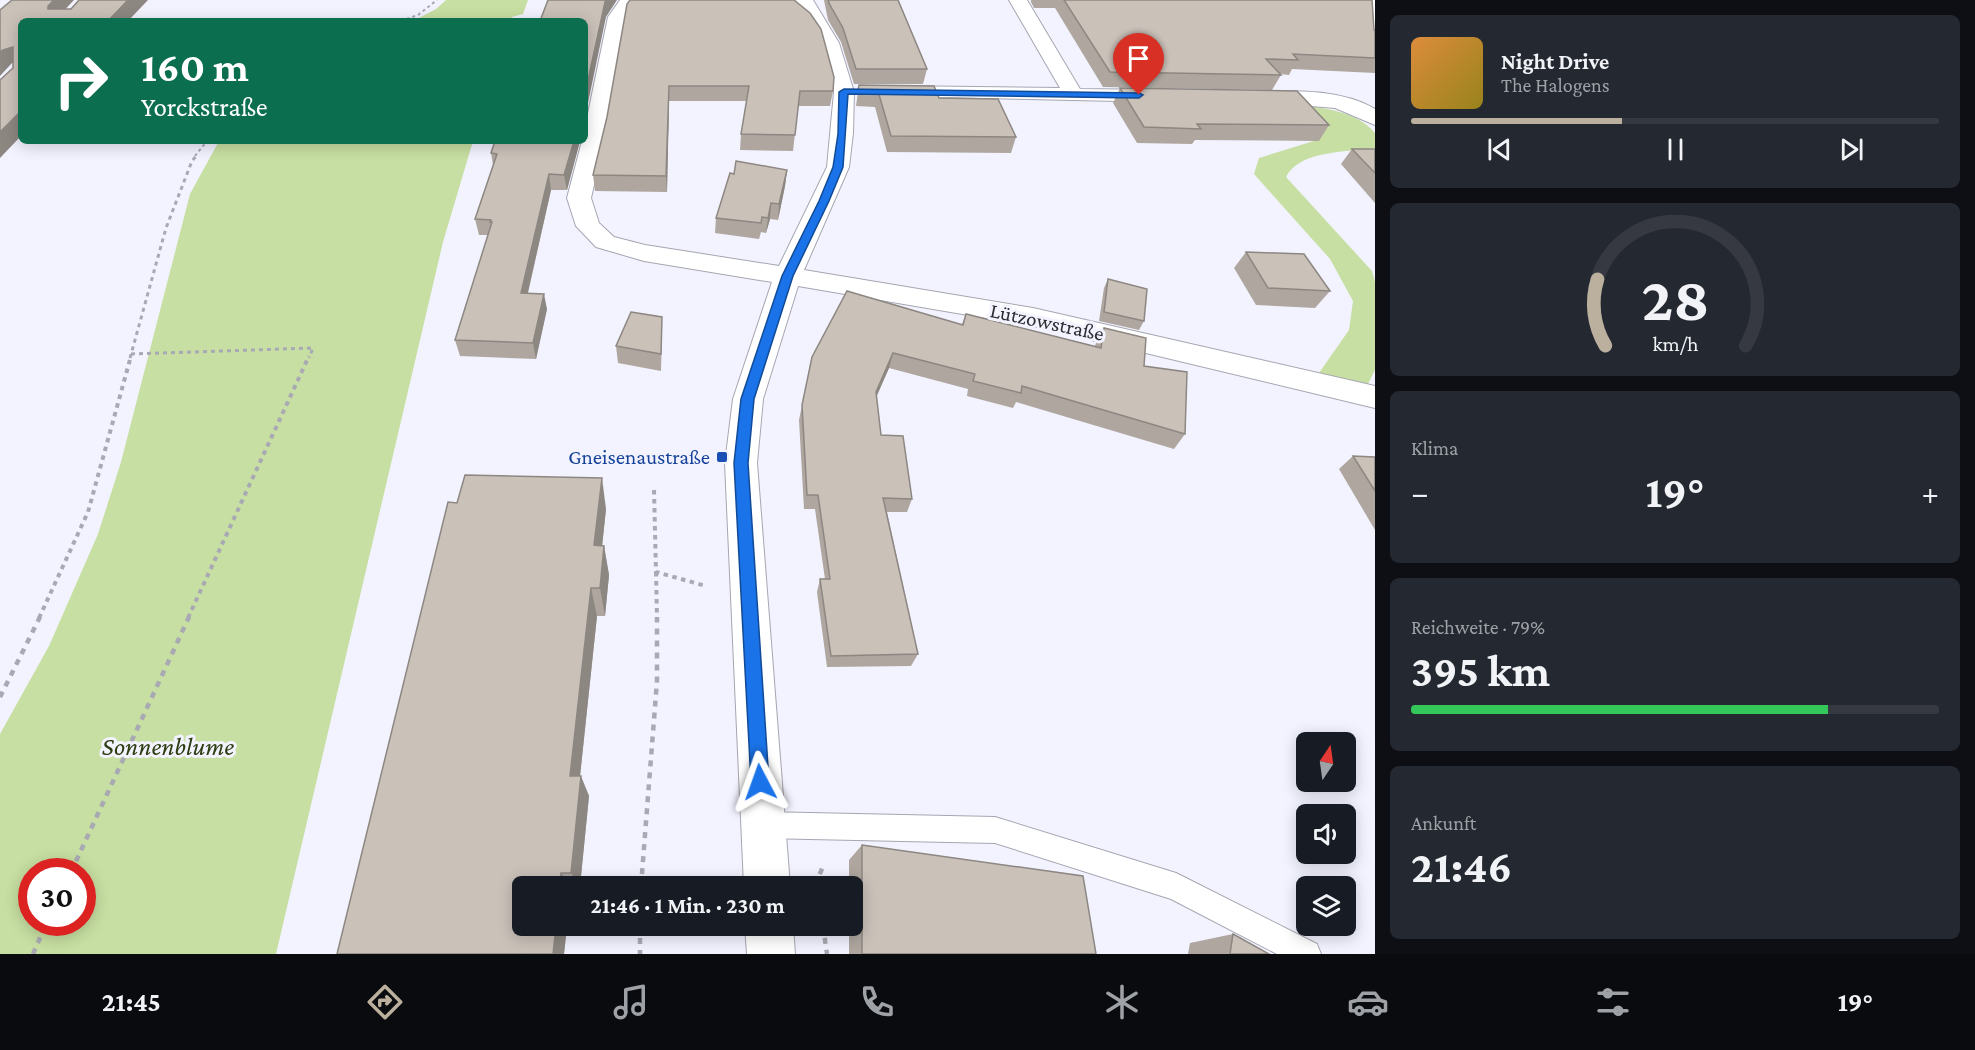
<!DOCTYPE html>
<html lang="de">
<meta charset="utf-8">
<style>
body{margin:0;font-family:"Crimson Pro",serif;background:#242831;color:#f1f3f6;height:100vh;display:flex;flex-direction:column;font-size:22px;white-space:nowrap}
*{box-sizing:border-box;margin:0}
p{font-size:20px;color:#9ea1a6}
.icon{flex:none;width:33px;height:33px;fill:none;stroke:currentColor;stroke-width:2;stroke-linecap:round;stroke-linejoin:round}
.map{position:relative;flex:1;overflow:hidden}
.details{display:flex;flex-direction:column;gap:15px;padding:15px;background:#0d0f14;width:600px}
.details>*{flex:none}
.banner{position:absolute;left:18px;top:18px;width:570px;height:126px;border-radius:9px;box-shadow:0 3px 15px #0003;background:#0b6e4f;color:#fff;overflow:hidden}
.needle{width:39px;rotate:13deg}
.buttons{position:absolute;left:1296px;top:732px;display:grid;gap:12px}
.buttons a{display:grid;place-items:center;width:60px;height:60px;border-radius:9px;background:#171b24;box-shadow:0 3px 15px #0003;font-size:30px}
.speed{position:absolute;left:18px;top:858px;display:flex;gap:12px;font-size:30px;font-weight:700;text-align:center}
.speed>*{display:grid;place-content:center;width:78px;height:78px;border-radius:50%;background:#171b24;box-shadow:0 3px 15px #0003;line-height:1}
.speed .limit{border:9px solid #d22;background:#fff;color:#111}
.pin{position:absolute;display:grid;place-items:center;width:51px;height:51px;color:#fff;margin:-62px -26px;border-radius:50% 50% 50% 0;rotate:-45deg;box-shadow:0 0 6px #0007}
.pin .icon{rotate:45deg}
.me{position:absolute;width:66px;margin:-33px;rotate:356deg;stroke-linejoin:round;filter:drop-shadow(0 0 4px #0008)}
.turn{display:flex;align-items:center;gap:21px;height:126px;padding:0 24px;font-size:27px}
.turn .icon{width:78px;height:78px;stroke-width:2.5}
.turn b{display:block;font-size:42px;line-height:51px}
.big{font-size:45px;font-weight:700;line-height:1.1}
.details .card{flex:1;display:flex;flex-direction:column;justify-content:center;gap:9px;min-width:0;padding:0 21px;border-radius:9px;background:#242831}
.details .dial{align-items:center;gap:0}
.dial svg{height:156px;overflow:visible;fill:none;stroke:#363941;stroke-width:7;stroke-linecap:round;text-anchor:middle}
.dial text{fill:#f1f3f6;stroke:none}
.song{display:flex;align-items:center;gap:18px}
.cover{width:72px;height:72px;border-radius:9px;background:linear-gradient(135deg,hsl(30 70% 55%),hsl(50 70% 35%))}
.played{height:6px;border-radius:3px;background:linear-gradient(90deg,#bbb09d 40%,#363941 40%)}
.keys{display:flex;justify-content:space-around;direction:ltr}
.heat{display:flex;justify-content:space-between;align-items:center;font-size:33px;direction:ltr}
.charge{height:9px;border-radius:4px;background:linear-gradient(90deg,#34c759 79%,#363941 0)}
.trip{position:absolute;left:512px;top:876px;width:351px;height:60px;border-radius:9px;background:#171b24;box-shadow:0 3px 15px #0003;font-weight:700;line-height:60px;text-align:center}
.dock{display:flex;height:96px;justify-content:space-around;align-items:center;background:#090b0e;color:#9ea1a6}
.dock .icon{width:42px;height:42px}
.dock .selected{color:#bbb09d}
.dock b{font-size:27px;color:#f1f3f6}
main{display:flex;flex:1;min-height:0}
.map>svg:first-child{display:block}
</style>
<main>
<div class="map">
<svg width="1375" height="954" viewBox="0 0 1375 954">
<rect width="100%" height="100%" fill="#f2f3ff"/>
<!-- green -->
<g fill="#c7dfa2" fill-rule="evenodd">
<polygon points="446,0 528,0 523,14 512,17 510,21 413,21 436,9"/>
<path d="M 1298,105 C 1325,108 1356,111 1375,133 L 1375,148 C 1349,152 1299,150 1286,177 L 1372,271 L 1375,282 L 1375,370 L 1368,384 L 1319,373 L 1349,330 L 1353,301 L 1330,259 L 1254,174 L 1259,158 L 1317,140 Z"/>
<path d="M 219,141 L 473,141 L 443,242 L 276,954 L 0,954 L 0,734 L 49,646 L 98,534 L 121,462 L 190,194 ZM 32,872 L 82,872 L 82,922 L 32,922 Z"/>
</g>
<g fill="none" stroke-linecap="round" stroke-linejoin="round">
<defs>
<polygon id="service" points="763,812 995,817 1176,873 1317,944 1321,954 1277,954 1171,899 995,843 763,838 754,834 750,825 754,816"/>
<g id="minor">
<polygon points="620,0 638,0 626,17 606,132 591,198 599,223 614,237 645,245 779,266 827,167 834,92 821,43 795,0 813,0 839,43 854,92 853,133 849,167 804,270 1033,308 1375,386 1375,408 1033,326 798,286 763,399 757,463 790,886 744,886 725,463 733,399 772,282 644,261 596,247 576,226 567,198 582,141 585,141 585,128 608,17"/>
<polygon points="1009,0 1027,0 1080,89 1163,90 1170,92 1173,96 1170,100 1163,102 886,96 883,92 886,88 893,86 1060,88"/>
<polygon points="1364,0 1375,0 1375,50 1368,48 1366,44"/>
<path d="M 1259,91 C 1296,91 1342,89 1375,109 L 1375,125 L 1335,108 L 1252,101 L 1249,97 L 1252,93 Z"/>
<polygon points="745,926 793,926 795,954 747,954"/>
</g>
</defs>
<!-- service casing -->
<use href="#service" stroke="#a5a6b1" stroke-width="2"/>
<!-- minor casing -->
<use href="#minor" stroke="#a5a6b1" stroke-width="2"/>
<!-- path-far3 -->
<g stroke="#a8a9b2" stroke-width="2" stroke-dasharray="3 3" stroke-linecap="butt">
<polyline points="401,21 418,15 437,0"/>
<polyline points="195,156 207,141"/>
</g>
<!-- path-far2 -->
<g stroke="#a8a9b2" stroke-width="3" stroke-dasharray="4 4" stroke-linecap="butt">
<polyline points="131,354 313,348 309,358"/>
<polyline points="130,358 166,228 192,161 197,155"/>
</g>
<!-- path-far1 -->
<g stroke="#a8a9b2" stroke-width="4" stroke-dasharray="4.5 4.5" stroke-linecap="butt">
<polyline points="654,490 656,572 706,586"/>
<polyline points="656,572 657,618"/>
<polyline points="39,618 88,512 131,356"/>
<polyline points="188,618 309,356"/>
</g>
<!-- path -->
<g stroke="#a8a9b2" stroke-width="4.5" stroke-dasharray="6 6" stroke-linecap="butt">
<polyline points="0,697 40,617"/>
<polyline points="71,872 189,617"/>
<polyline points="641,886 657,681 657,617"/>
<polyline points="820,886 819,876 824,864"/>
<polyline points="640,926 640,954"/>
<polyline points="823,926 827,954"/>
<polyline points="33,954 47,922"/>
</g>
<!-- service -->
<use href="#service" fill="#fff" fill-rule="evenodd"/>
<!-- minor -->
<use href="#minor" fill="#fff" fill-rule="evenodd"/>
</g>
<!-- wall -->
<g fill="#aea69f">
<polygon points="630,0 833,91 830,106 798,106 793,151 740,150 741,134 747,101 669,101 667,192 595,191 593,175 607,117"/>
<polygon points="824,0 898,0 927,69 923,84 854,84 841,42 828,20"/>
<polygon points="1031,0 1372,0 1374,29 1375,32 1375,73 1292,69 1289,75 1280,74 1281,75 1272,90 1103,87 1055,8 1034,8 1031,2"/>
<polygon points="859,85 939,98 1016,137 1011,153 887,152 875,107 856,106"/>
<polygon points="1120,88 1329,125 1319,141 1195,140 1192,144 1137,143 1113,103"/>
<polygon points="580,141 567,190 551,190 528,293 547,309 536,359 460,356 455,340 488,235 479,235 475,219 493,165 491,153"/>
<polygon points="1352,149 1375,149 1375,203 1341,164"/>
<polygon points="787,170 785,186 778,220 770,219 766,233 761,232 759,239 715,233 716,218 734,174"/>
<polygon points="1246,252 1330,291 1315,308 1256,305 1234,268"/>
<polygon points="1108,279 1144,321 1139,330 1099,321 1104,288"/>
<polygon points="966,314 1095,346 1096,343 1104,328 1144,366 1185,434 1174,449 1016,402 1013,408 967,396 968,389 889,368 876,396 881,435 912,499 907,512 887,512 918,654 911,666 827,667 817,592 820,579 825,579 815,509 804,509 799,420 812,357 962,324"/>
<polygon points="662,334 661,371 618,363 616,346"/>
<polygon points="1353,456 1375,457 1375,530 1339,469"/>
<polygon points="606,509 602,546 604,546 609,575 605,616 597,616 580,776 589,796 580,886 522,886 522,926 567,926 564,954 337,954"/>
<polygon points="862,845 1096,954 849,954 849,926 852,926 852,886 849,886 849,860"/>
<polygon points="1233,934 1269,954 1188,954 1190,943"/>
</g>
<!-- shaded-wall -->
<g fill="#8d8782">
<polygon points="54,0 74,0 56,19 48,9 48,6"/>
<polygon points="128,0 148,0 128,21 108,21"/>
<polygon points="606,0 617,0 606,17 585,117 585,94 605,2"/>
<polygon points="13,47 21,62 12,63 0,76 0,52 3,50"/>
<polygon points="669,86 669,101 667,192 666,176"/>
<polygon points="21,111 21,136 0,158 0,132"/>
<polygon points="574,141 580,141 567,190 564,175"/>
<polygon points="787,170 785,186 778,220 779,204"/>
<polygon points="549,174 551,190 524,309 521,293"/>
<polygon points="771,203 770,219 766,233 768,218"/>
<polygon points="544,294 547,309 536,359 533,343"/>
<polygon points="893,353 889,368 872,407 876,392"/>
<polygon points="602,478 606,509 599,575 594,545"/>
<polygon points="604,546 609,575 605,616 600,588"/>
<polygon points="591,588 597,616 578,795 570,776"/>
<polygon points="581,776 589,796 580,886 571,873"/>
<polygon points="561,873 571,886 560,886"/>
<polygon points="556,926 567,926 564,954 553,954"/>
</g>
<!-- building -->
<g fill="#cac1b9" stroke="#8d8782" stroke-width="1.5">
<polygon points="12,0 54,0 48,6 48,9 71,9 79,0 128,0 108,21 21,21 21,111 0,132 0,80 13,68 13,47 3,50 0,52 0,10"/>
<polygon points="548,0 606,0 605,2 585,94 585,21 540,21"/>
<polygon points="630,0 794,0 810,13 821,29 834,77 833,91 800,91 795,135 741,134 749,86 669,86 666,176 593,175 607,117 627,4"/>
<polygon points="828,0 898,0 927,69 856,69 843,28 830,5"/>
<polygon points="1064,0 1372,0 1374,29 1375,32 1375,58 1293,54 1298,60 1266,59 1281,75 1110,72"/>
<polygon points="859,85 934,86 939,98 998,99 1016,137 891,136 878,91 858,91"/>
<polygon points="1120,88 1297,91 1329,125 1197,124 1201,129 1144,127"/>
<polygon points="495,141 574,141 564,175 549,174 521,293 544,294 533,343 455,340 492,222 490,222 491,220 475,219 497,154 491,153"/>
<polygon points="1352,149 1375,149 1375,173"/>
<polygon points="736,161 787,170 779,204 771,203 768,218 762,217 761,223 716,218 730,173 734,174"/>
<polygon points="1246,252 1304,254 1330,291 1268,288"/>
<polygon points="1108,279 1147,289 1144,321 1104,312"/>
<polygon points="847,291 963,325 966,314 1101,348 1104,328 1146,338 1144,366 1187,372 1185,434 1022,386 1021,393 973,381 975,374 893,353 876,392 881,435 903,436 912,499 883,498 918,654 831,656 820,579 830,579 818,495 807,495 802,405 812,357"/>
<polygon points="631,312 662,317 661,354 616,346"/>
<polygon points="1353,456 1375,457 1375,491"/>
<polygon points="465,475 602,478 594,545 604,546 600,588 591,588 570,776 581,776 571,873 561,873 560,886 522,886 522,926 556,926 553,954 337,954 448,502 457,503"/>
<polygon points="862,845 1083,876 1096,954 862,954"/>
<polygon points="1233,934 1269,954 1230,954"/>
</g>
<!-- route -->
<polygon fill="#1a73e8" stroke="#114b97" stroke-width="1.5" points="844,89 1139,93 1143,95 1139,98 848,94 843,167 829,201 793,276 754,399 748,463 769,782 766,789 760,791 753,789 751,782 734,463 741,399 782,276 819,201 833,167 838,134 839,92"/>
<!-- markers -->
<rect fill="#1a4fb4" stroke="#f2f3ff" stroke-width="2" x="716" y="451" width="12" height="12" rx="3"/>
<g text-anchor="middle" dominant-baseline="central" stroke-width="6" stroke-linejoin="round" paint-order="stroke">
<!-- street labels -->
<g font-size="21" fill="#2c2d31" stroke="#f2f3ff">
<text transform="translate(1047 322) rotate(12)">Lützowstraße</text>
</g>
<!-- transit labels -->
<g font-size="21" fill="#164399" stroke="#f2f3ff" text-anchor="end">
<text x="710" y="457">Gneisenaustraße</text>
</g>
<!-- near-park labels -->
<g font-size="26" font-style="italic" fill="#2e3d0f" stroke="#f2f3ff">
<text x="168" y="746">Sonnenblume</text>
</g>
</g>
</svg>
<div class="buttons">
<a><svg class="needle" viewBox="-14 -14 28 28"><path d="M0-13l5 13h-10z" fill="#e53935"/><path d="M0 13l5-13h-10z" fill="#9ea1a6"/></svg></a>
<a><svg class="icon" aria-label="sound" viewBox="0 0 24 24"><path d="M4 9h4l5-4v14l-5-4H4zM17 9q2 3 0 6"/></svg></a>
<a><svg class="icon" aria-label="layers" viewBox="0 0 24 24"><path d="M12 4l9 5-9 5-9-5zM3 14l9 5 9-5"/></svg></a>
</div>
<div class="speed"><div class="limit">30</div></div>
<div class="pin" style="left:1139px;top:95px;background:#d93025"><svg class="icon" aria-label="arrive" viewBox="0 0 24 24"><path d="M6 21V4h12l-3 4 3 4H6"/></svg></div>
<svg class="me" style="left:760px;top:782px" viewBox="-20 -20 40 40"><path d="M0-17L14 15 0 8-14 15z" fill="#1a73e8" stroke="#fff" stroke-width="4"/></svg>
<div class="trip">21:46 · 1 Min. · 230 m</div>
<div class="banner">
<div class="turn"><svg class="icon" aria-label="right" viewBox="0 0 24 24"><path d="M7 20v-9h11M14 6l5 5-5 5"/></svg><div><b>160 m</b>Yorckstraße</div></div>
</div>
</div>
<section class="details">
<div class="card">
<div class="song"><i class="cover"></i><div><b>Night Drive</b><p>The Halogens</p></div></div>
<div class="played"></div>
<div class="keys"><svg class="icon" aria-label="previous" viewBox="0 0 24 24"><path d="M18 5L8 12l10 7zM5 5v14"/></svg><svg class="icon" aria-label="pause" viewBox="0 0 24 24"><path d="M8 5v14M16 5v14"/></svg><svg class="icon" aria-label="next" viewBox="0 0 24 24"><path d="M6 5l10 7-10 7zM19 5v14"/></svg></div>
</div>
<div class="card dial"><svg viewBox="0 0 100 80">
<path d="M14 69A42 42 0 1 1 86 69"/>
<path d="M14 69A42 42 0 0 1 10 35" stroke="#bbb09d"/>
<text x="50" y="56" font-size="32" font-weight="700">28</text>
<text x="50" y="72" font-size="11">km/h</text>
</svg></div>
<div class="card"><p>Klima</p>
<div class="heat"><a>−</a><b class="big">19°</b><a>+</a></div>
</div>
<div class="card"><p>Reichweite · 79%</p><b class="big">395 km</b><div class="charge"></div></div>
<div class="card"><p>Ankunft</p><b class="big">21:46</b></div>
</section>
</main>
<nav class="dock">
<b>21:45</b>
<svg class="icon selected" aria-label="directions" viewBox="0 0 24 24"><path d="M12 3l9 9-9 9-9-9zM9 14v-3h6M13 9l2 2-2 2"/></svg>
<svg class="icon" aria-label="music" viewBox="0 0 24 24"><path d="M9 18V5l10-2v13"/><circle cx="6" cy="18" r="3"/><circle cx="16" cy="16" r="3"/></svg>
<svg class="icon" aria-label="phone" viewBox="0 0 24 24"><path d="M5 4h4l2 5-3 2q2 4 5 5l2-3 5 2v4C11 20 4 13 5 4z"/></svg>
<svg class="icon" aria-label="climate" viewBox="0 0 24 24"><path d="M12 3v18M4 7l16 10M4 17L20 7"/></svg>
<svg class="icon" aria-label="car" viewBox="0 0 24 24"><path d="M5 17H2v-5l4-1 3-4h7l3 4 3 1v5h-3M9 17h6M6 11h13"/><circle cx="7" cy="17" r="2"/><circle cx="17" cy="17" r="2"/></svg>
<svg class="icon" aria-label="filters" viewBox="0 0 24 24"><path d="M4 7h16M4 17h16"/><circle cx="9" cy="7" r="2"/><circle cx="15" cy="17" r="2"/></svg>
<b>19°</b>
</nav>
